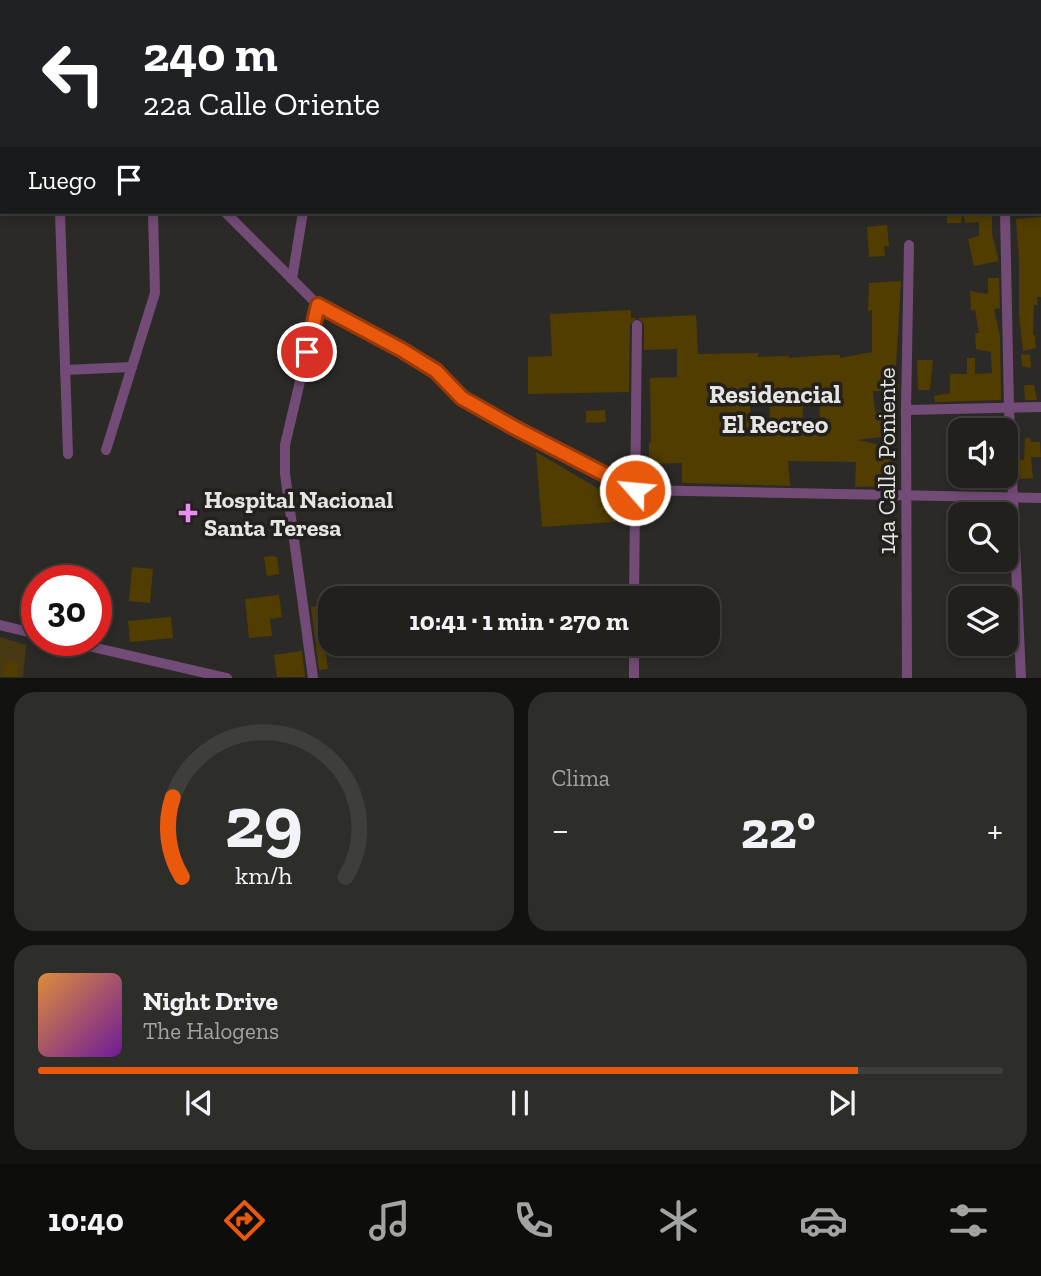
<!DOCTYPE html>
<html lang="es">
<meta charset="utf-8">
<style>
body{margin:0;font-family:"Zilla Slab",serif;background:#2d2d29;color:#f1f3f6;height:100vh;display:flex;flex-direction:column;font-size:26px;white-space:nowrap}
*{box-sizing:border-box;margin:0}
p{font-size:23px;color:#a2a3a3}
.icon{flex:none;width:38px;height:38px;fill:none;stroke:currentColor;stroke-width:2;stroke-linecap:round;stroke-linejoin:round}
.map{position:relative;height:678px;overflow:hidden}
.panel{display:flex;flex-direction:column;gap:14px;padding:14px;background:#12120f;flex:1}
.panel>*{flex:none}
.banner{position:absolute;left:0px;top:0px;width:1041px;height:214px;box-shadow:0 4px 10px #0003,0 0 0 2px #3e3e3b;background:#202124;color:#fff;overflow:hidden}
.buttons{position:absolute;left:948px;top:418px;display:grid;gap:14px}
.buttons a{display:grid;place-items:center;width:70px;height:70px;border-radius:14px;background:#21201c;box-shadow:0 4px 10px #0003,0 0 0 2px #3e3e3b;font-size:35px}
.speed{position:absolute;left:21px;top:565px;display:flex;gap:14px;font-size:35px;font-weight:700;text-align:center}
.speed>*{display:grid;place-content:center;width:91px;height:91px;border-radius:50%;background:#21201c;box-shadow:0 4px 10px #0003,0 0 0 2px #3e3e3b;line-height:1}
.speed .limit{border:10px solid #d22;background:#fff;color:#111}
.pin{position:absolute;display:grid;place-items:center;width:60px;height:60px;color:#fff;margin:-30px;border:4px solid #fff;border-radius:50%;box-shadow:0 2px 7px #0007}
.me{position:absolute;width:77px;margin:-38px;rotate:297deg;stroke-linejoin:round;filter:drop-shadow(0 0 5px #0008)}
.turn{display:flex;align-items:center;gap:24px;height:147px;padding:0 28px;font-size:32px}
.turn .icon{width:91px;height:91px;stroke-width:2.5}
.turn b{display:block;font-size:49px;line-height:60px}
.then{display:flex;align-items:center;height:66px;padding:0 28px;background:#0003;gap:14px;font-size:26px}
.big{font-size:52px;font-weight:700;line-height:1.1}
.panel .card{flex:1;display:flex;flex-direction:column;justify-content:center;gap:10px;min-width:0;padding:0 24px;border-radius:21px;background:#2d2d29}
.panel .dial{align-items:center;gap:0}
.dial svg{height:182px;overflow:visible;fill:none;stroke:#3e3e3b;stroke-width:7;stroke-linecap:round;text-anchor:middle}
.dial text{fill:#f1f3f6;stroke:none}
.song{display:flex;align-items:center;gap:21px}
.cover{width:84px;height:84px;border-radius:10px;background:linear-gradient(135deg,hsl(30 70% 55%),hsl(280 70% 35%))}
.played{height:7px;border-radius:4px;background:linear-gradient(90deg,#ea580c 85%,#3e3e3b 85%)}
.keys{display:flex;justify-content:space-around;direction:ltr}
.heat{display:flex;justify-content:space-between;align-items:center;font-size:38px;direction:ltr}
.panel .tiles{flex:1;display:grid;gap:14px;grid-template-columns:1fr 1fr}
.card:last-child{grid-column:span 2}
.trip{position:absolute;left:318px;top:586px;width:402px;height:70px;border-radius:21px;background:#21201c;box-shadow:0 4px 10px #0003,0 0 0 2px #3e3e3b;font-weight:700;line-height:70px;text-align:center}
.dock{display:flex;height:112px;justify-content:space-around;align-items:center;background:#0d0d0b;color:#a2a3a3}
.dock .icon{width:49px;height:49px}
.dock .on{color:#ea580c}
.dock b{font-size:32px;color:#f1f3f6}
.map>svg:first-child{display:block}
</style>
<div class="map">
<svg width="1041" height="678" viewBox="0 0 1041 678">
<rect width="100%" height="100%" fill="#2c2a26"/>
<!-- green -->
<polygon fill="#473914" points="0,637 26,645 23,677 0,677"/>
<!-- building -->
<g fill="#513d00" fill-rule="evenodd">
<polygon points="947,212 962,212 961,223 947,223"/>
<polygon points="963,212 992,212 992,234 999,261 974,266 968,239 979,236 979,222 965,223"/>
<polygon points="1041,217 1041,297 1037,297 1038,305 1034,305 1033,335 1035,335 1036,348 1023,351 1019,314 1019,260 1016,219"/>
<polygon points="887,225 889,246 884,246 885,256 869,257 867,227"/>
<polygon points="988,278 999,278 1000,308 994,309 1000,336 1001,400 935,402 934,396 950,393 950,374 967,374 967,358 975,358 975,374 992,373 991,352 976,349 975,333 979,333 975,310 971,311 970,291 988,294"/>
<path d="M 901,281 L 895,383 L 899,384 L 899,391 L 873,391 L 875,412 L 894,407 L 897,435 L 857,440 L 896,448 L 893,484 L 891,486 L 855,487 L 856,462 L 788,461 L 790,486 L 682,483 L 682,463 L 649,464 L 649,442 L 651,442 L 650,378 L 677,377 L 677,349 L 644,350 L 644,324 L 638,318 L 696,315 L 698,354 L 758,353 L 758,357 L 789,356 L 789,358 L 828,355 L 840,355 L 840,358 L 872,352 L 872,310 L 868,311 L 869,283 ZM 769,392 L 770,422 L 751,422 L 750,393 ZM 819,392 L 820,421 L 802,422 L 804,393 Z"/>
<polygon points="631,310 631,318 636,318 630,325 629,392 528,394 528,357 552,356 550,314"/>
<polygon points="1021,354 1030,355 1031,368 1022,366"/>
<polygon points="917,360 933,360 930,390 918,390"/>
<polygon points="1024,385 1034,385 1037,400 1025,400"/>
<polygon points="605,410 606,422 586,423 586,411"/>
<polygon points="981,422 1002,422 1003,430 981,430"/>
<polygon points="1025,438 1030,438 1031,442 1040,442 1041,457 1031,457 1033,478 1020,479 1019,459 1024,460"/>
<polygon points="536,452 628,506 627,521 542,527"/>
<polygon points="975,476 1005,476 1005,489 974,488"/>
<polygon points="272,556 277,557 279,574 267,576 264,557"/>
<polygon points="132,567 153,569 150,603 129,601"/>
<polygon points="279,595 282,617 270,619 272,636 249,638 245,599"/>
<polygon points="320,606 328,669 319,670 311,607"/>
<polygon points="171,617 173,638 130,642 128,621"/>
<polygon points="302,651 305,677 277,677 274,655"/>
<polygon points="4,662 19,663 17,677 3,677"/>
</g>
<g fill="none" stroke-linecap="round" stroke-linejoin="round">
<!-- minor -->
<g stroke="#734b77" stroke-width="10">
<polyline points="756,0 761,2"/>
<polyline points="67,2 67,0"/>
<polyline points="156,2 156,0"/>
<polyline points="247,2 247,0"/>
<polyline points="336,2 336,0"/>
<polyline points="893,2 893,0"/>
<polyline points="0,69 2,69"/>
<polyline points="1040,85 1041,83"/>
<polyline points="1040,178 1041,179"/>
<polyline points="1040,203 1041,203"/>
<polyline points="60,212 68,454"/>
<polyline points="225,212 318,305 402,350 436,371 462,398 515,428 636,490 1041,498"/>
<polyline points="1005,212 1009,408 1021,678"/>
<polyline points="292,279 303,212"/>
<polyline points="65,370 132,367"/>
<polyline points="906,410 1041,407"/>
<polyline points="106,450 155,293 153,212"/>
<polyline points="634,598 637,325"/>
<polyline points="0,625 37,634"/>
<polyline points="62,640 227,678"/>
<polyline points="313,678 285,474 285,445 318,305"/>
<polyline points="634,678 634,644"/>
<polyline points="907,678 906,410 909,245"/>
</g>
</g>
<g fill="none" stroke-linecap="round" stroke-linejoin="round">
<defs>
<polyline id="route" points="307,352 318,305 402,350 436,371 462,398 515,428 635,490"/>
</defs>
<!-- route casing -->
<use href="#route" stroke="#983908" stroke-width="18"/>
<!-- route -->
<use href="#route" stroke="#ea580c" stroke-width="12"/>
</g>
<!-- markers -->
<path fill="#ef8bf7" stroke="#23211d" stroke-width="2.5" d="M184.5 502.5h7v7h7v7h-7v7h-7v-7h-7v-7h7z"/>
<g text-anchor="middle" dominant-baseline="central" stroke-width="7" stroke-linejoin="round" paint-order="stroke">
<!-- street labels -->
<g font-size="24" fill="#e6e5e2" stroke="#23211d">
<text transform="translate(886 461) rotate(-90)">14a Calle Poniente</text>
</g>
<!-- poi labels -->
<g font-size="24" font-weight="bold" fill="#e6e5e2" stroke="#23211d" text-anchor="start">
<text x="204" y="499">Hospital Nacional<tspan x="204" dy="28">Santa Teresa</tspan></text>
</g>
<!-- neighbourhood labels -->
<g font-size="26" font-weight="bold" fill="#e6e5e2" stroke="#23211d">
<text x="775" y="394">Residencial<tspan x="775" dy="30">El Recreo</tspan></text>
</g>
</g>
</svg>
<div class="buttons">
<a><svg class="icon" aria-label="sound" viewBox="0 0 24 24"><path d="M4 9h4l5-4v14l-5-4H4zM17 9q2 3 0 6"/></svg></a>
<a><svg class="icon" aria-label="search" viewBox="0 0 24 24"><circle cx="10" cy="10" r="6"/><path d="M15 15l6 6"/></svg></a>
<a><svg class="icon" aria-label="layers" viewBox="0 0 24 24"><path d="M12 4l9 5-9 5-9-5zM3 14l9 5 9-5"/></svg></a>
</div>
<div class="speed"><div class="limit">30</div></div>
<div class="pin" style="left:307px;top:352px;background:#d93025"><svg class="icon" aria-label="arrive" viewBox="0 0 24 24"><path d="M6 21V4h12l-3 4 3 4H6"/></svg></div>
<svg class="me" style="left:635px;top:490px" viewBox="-20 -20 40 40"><circle r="17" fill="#ea580c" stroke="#fff" stroke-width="3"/><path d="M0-11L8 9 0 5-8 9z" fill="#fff"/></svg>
<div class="trip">10:41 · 1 min · 270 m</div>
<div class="banner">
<div class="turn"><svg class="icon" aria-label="left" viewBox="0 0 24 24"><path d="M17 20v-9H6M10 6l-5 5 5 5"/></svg><div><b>240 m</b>22a Calle Oriente</div></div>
<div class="then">Luego<svg class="icon" aria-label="arrive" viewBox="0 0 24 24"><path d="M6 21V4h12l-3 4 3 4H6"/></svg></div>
</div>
</div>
<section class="panel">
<div class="tiles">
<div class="card dial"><svg viewBox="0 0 100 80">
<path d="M14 69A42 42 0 1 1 86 69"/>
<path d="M14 69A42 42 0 0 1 10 34" stroke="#ea580c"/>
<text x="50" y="56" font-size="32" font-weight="700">29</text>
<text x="50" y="72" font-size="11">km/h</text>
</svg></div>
<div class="card"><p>Clima</p>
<div class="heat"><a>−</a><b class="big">22°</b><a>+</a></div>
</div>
<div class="card">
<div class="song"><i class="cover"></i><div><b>Night Drive</b><p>The Halogens</p></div></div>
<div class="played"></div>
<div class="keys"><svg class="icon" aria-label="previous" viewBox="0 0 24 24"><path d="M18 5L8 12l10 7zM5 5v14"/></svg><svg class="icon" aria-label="pause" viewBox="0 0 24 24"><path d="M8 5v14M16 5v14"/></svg><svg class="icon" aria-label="next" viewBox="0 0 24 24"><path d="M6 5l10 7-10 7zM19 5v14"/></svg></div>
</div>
</div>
</section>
<nav class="dock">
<b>10:40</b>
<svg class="icon on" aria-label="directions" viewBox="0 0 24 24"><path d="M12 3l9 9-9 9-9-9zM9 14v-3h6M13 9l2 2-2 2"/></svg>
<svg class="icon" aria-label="music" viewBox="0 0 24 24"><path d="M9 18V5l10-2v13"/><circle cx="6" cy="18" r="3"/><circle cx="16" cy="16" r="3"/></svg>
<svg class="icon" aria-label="phone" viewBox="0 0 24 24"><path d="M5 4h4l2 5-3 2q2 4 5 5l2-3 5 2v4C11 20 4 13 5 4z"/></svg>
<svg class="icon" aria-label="climate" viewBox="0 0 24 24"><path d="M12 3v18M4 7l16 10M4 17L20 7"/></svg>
<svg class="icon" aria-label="car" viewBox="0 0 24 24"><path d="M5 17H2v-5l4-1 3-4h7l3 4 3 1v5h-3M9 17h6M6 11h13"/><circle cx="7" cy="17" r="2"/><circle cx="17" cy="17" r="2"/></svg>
<svg class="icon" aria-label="filters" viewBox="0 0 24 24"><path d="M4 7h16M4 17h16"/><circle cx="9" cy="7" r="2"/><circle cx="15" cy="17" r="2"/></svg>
</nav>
